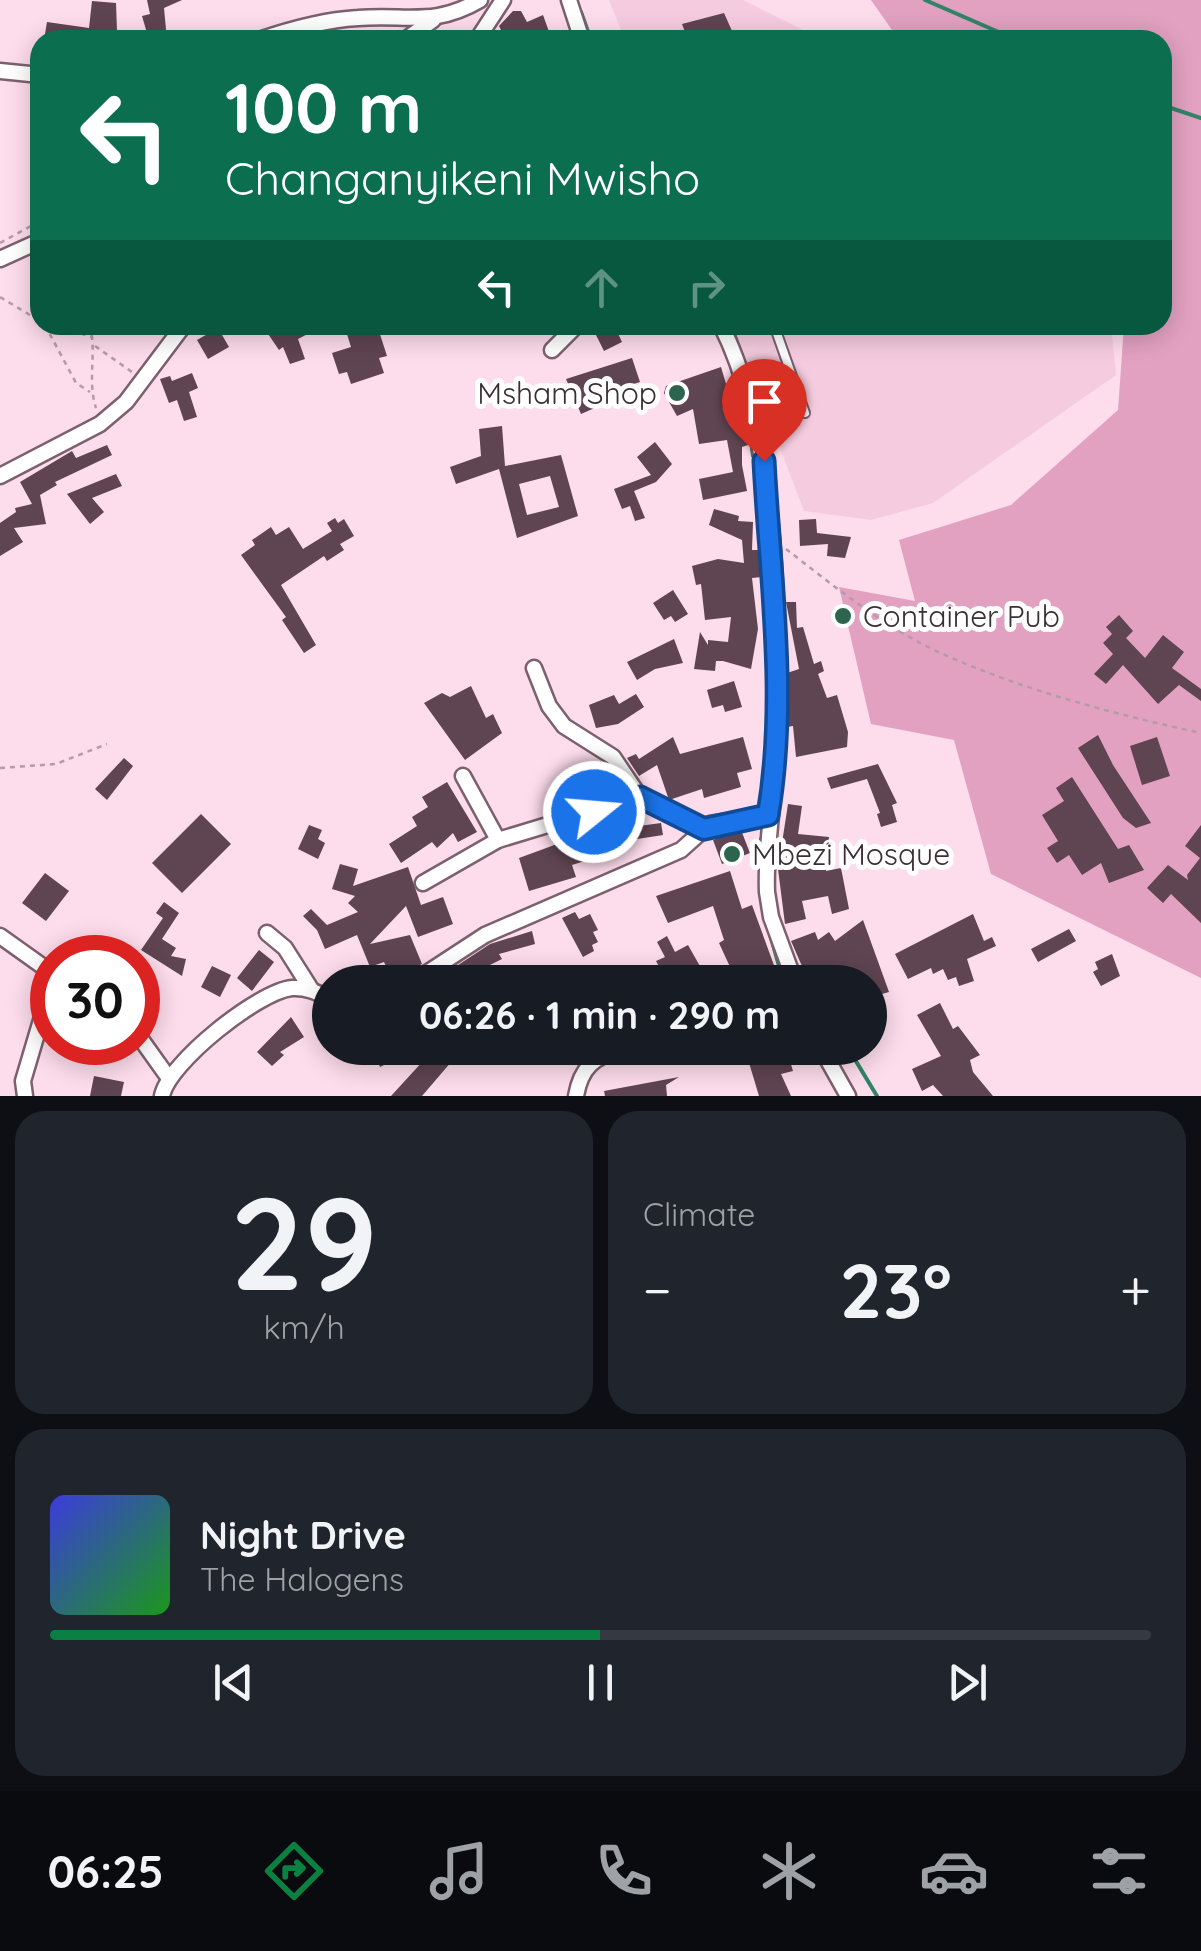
<!DOCTYPE html>
<meta charset="utf-8">
<style>
body{margin:0;font-family:Quicksand,sans-serif;background:#20242c;color:#f1f3f6;height:100vh;display:flex;flex-direction:column;font-size:38px;white-space:nowrap}
*{box-sizing:border-box;margin:0}
p{font-size:32px;color:#9ea1a6}
.icon{flex:none;width:55px;height:55px;fill:none;stroke:currentColor;stroke-width:2;stroke-linecap:round;stroke-linejoin:round}
.map{position:relative;height:1096px;overflow:hidden}
.panel{display:flex;flex-direction:column;gap:15px;padding:15px;background:#0d0f14;flex:1}
.panel>*{flex:none}
.top-card{position:absolute;left:30px;top:30px;width:1142px;height:305px;border-radius:30px;box-shadow:0 5px 25px #0003;background:#0b6e4f;color:#fff;overflow:hidden}
.speed{position:absolute;left:30px;top:935px;display:flex;gap:20px;font-size:50px;font-weight:700;text-align:center}
.speed>*{display:grid;place-content:center;width:130px;height:130px;border-radius:50%;background:#171b24;box-shadow:0 5px 25px #0003;line-height:1}
.speed .limit{border:15px solid #d22;background:#fff;color:#111}
.pin{position:absolute;display:grid;place-items:center;width:85px;height:85px;color:#fff;margin:-102px -42px;border-radius:50% 50% 50% 0;rotate:-45deg;box-shadow:0 0 10px #0007}
.pin .icon{rotate:45deg}
.me{position:absolute;width:110px;margin:-55px;rotate:73deg;stroke-linejoin:round;filter:drop-shadow(0 0 8px #0008)}
.turn{display:flex;align-items:center;gap:35px;height:210px;padding:0 30px;font-size:45px}
.turn .icon{width:130px;height:130px;stroke-width:2.5}
.turn b{display:block;font-size:70px;line-height:85px}
.lanes{display:flex;align-items:center;height:95px;padding:0 30px;background:#0003;justify-content:center;gap:50px;direction:ltr}
.lanes .off{opacity:.35}
.big{font-size:75px;font-weight:700;line-height:1.1}
.panel .widget{flex:1;display:flex;flex-direction:column;justify-content:center;gap:15px;min-width:0;padding:0 35px;border-radius:30px;background:#20242c}
.panel .dial{align-items:center;gap:0}
.dial b{font-size:130px;line-height:1}
.song{display:flex;align-items:center;gap:30px}
.cover{width:120px;height:120px;border-radius:15px;background:linear-gradient(135deg,hsl(240 70% 55%),hsl(120 70% 35%))}
.played{height:10px;border-radius:5px;background:linear-gradient(90deg,#0b8043 50%,#363941 50%)}
.keys{display:flex;justify-content:space-around;direction:ltr}
.heat{display:flex;justify-content:space-between;align-items:center;font-size:55px;direction:ltr}
.panel .tiles{flex:1;display:grid;gap:15px;grid-template-columns:1fr 1fr}
.widget:last-child{grid-column:span 2}
.trip{position:absolute;left:312px;top:965px;width:575px;height:100px;border-radius:50px;background:#171b24;box-shadow:0 5px 25px #0003;font-weight:700;line-height:100px;text-align:center}
.tab-bar{display:flex;height:160px;justify-content:space-around;align-items:center;background:#090b0e;color:#9ea1a6}
.tab-bar .icon{width:70px;height:70px}
.tab-bar .selected{color:#0b8043}
.tab-bar b{font-size:45px;color:#f1f3f6}
.map>svg:first-child{display:block}
</style>
<div class="map">
<svg width="1201" height="1096" viewBox="0 0 1201 1096">
<rect width="100%" height="100%" fill="#fddceb"/>
<!-- built -->
<g fill="#f5ccdf">
<polygon points="609,0 743,0 823,40 625,40"/>
<polygon points="733,325 1111,325 1116,375 933,503 871,520 804,511"/>
</g>
<!-- green -->
<polygon fill="#e2a1c1" points="871,0 1201,0 1201,978 991,874 954,740 871,724 839,587 915,601 899,540 1011,505 1118,410 1124,325 1162,325 1162,40 899,40"/>
<g fill="none" stroke-linecap="round" stroke-linejoin="round">
<!-- stream -->
<g stroke="#318467" stroke-width="4">
<polyline points="925,0 1017,40"/>
<polyline points="581,12 591,40"/>
<polyline points="1162,105 1201,118"/>
<polyline points="713,325 718,335"/>
<polyline points="731,325 761,410 763,432"/>
<polyline points="732,370 741,400"/>
<polyline points="751,441 753,456"/>
<polyline points="755,464 758,487"/>
<polyline points="759,494 762,524"/>
<polyline points="762,532 767,616"/>
<polyline points="766,627 768,681"/>
<polyline points="764,789 769,697"/>
<polyline points="760,865 761,839"/>
<polyline points="769,931 781,973"/>
<polyline points="870,1017 880,1012"/>
<polyline points="848,1048 877,1096"/>
</g>
</g>
<!-- building -->
<g fill="#5f4451" fill-rule="evenodd">
<polygon points="147,0 182,0 164,8 167,40 149,40 142,16 150,14"/>
<polygon points="92,1 116,3 117,31 113,31 112,40 44,40 47,22 89,28"/>
<polygon points="513,11 521,11 527,22 543,15 552,40 490,40 502,32 499,26"/>
<polygon points="724,13 732,31 710,40 688,40 682,24"/>
<polygon points="262,325 325,325 298,339 305,359 290,364 283,347 279,350"/>
<polygon points="364,325 377,325 387,356 379,358 384,373 351,384 347,372 339,374 332,353 351,347 346,331"/>
<polygon points="591,325 614,325 622,342 604,351"/>
<polygon points="218,328 229,347 208,359 197,340"/>
<polygon points="632,358 640,382 611,391 613,396 595,402 597,407 581,414 566,379"/>
<polygon points="721,367 735,414 740,412 745,427 748,445 742,447 742,465 747,491 703,500 699,479 733,472 727,440 699,444 693,409 677,416 664,393 666,386"/>
<polygon points="192,373 198,388 189,392 197,417 184,421 177,400 169,403 160,379 170,376 172,381"/>
<path d="M 502,426 L 505,466 L 561,455 L 578,516 L 517,538 L 499,469 L 456,484 L 450,467 L 481,456 L 479,429 ZM 550,476 L 559,507 L 527,515 L 519,484 Z"/>
<polygon points="655,442 672,464 656,482 634,491 645,518 635,521 630,506 622,509 614,489 651,475 637,457"/>
<polygon points="107,445 112,455 55,482 57,485 40,495 46,524 14,528 23,542 0,556 0,523 16,512 15,508 32,504 20,482 72,451 76,458"/>
<polygon points="116,474 122,486 92,498 104,512 90,524 67,494"/>
<polygon points="714,509 739,516 738,521 753,522 752,550 760,550 762,577 752,578 758,629 751,669 723,661 716,661 715,671 694,669 700,632 708,645 708,640 728,642 731,617 705,620 701,584 696,585 692,566 718,559 744,563 742,540 709,525"/>
<polygon points="335,518 338,523 344,519 354,536 340,544 344,550 327,561 324,556 281,585 316,645 304,653 282,620 286,617 241,555 255,545 252,540 271,527 276,535 289,527 303,549 332,531 327,523"/>
<polygon points="816,519 817,533 851,537 845,558 827,556 828,544 800,546 799,520"/>
<polygon points="673,590 688,614 675,622 671,616 664,620 653,603"/>
<polygon points="786,602 796,602 797,628 803,627 814,664 821,661 824,671 818,674 827,698 837,695 848,732 847,747 796,757 793,726 787,727 787,673 799,669"/>
<polygon points="1119,615 1133,631 1126,638 1145,658 1163,635 1184,652 1172,668 1201,689 1201,701 1179,685 1158,704 1123,665 1106,684 1094,674 1113,654 1103,643 1112,634 1106,627"/>
<polygon points="674,639 683,663 655,669 637,680 627,662"/>
<polygon points="734,681 742,707 725,712 723,705 712,708 707,690"/>
<polygon points="471,686 486,718 493,714 502,733 465,760 424,703 442,693 450,697"/>
<polygon points="636,694 644,707 618,724 596,728 589,705 614,695 619,704"/>
<polygon points="1098,735 1113,765 1151,823 1136,828 1123,818 1078,748"/>
<polygon points="673,737 680,754 743,737 752,769 737,773 741,787 704,798 702,789 669,800 657,765 639,776 627,758 636,754 639,759"/>
<polygon points="1157,737 1170,776 1142,785 1130,746"/>
<polygon points="124,758 133,766 107,800 95,789"/>
<polygon points="878,764 897,803 892,805 897,822 881,827 877,814 880,813 867,779 831,789 827,778"/>
<polygon points="1072,777 1118,849 1129,845 1144,870 1109,883 1101,863 1082,875 1069,855 1057,863 1047,848 1058,841 1042,815 1064,801 1056,788"/>
<polygon points="447,782 477,832 458,842 453,833 437,848 432,842 401,863 389,844 417,826 412,817 428,807 422,797"/>
<polygon points="788,804 802,806 798,834 829,837 826,871 841,868 849,909 832,914 828,896 802,901 806,919 785,924 778,869"/>
<polygon points="201,814 231,844 182,893 152,863"/>
<polygon points="639,822 639,826 661,823 663,835 618,842 616,826"/>
<polygon points="309,825 322,830 318,839 325,843 318,859 298,849"/>
<polygon points="1201,825 1201,923 1171,894 1163,903 1147,888 1168,865 1188,880 1187,875 1200,858 1185,846"/>
<polygon points="581,830 594,858 572,865 576,877 529,891 519,858 568,840 567,836"/>
<polygon points="741,830 750,853 722,864 713,840"/>
<polygon points="340,864 358,869 353,886 408,867 421,905 443,897 453,924 418,937 406,906 370,944 410,935 422,964 391,977 384,962 370,967 357,935 325,949 317,930 303,916 311,909 327,925 358,912 348,903 355,896 332,889"/>
<polygon points="730,871 742,909 752,905 775,968 746,982 737,982 719,943 724,940 713,906 668,923 656,896"/>
<polygon points="45,873 69,891 46,921 22,903"/>
<polygon points="164,902 179,913 162,939 176,948 171,956 186,959 182,976 141,950 163,918 156,913"/>
<polygon points="575,912 579,919 590,914 598,930 593,932 598,942 592,945 594,951 583,957 562,918"/>
<polygon points="973,914 984,941 992,937 996,946 967,959 974,981 959,986 956,977 948,980 943,969 933,974 931,968 908,979 895,954"/>
<polygon points="863,920 889,992 875,996 870,982 809,982 791,941 815,932 818,940 829,932 835,941"/>
<polygon points="1069,929 1076,941 1038,962 1031,949"/>
<polygon points="532,931 535,944 499,954 502,959 456,982 449,971 490,944"/>
<polygon points="667,936 675,952 688,945 701,968 688,975 692,982 667,982 656,961 665,957 657,942"/>
<polygon points="259,950 274,962 252,991 237,978"/>
<polygon points="1112,954 1120,976 1101,986 1093,972 1098,969 1095,962"/>
<polygon points="212,966 231,975 220,997 201,987"/>
<polygon points="940,1003 953,1029 958,1026 980,1055 970,1060 973,1072 993,1096 943,1096 933,1085 922,1091 912,1069 941,1056 917,1015"/>
<polygon points="291,1017 304,1037 280,1052 284,1055 272,1066 257,1052"/>
<polygon points="343,1048 416,1048 416,1049 380,1067 373,1050 347,1059"/>
<polygon points="435,1048 450,1048 458,1054 422,1096 391,1096"/>
<polygon points="778,1048 786,1048 793,1071 781,1074 791,1096 759,1096 747,1056"/>
<polygon points="94,1076 124,1082 121,1096 90,1096"/>
<polygon points="679,1077 666,1085 667,1096 605,1096 604,1091"/>
</g>
<g fill="none" stroke-linecap="round" stroke-linejoin="round">
<defs>
<polyline id="service" points="774,325 805,413"/>
<g id="minor">
<polyline points="569,0 582,40"/>
<path d="M 259,40 C 291,29 324,20 358,18 C 407,14 434,27 480,0"/>
<polyline points="405,40 433,20"/>
<polyline points="477,40 503,0"/>
<polyline points="0,71 40,75"/>
<polyline points="0,259 40,241"/>
<path d="M 721,325 C 780,442 780,631 775,762 C 774,806 765,848 767,892 L 771,917 L 795,982"/>
<polyline points="552,350 577,325"/>
<polyline points="0,476 100,424 126,402 184,325"/>
<polyline points="534,668 549,706 564,726 613,757 640,797 704,829"/>
<polyline points="463,776 498,840"/>
<polyline points="423,883 498,840 640,797"/>
<polyline points="267,933 285,948 311,989"/>
<polyline points="0,936 52,973"/>
<polyline points="413,982 485,935 681,850 710,824 768,815"/>
<polyline points="138,1035 168,1077"/>
<polyline points="821,1048 848,1096"/>
<polyline points="25,1096 23,1081 52,983"/>
<path d="M 162,1096 C 168,1063 259,991 292,988 C 307,987 318,993 330,999"/>
<path d="M 576,1096 C 581,1067 594,1058 620,1048"/>
</g>
</defs>
<!-- service casing -->
<use href="#service" stroke="#7d606e" stroke-width="12"/>
<!-- minor casing -->
<use href="#minor" stroke="#7d606e" stroke-width="19"/>
<!-- path -->
<g stroke="#b49ba7" stroke-width="2.5" stroke-dasharray="5 5" stroke-linecap="butt">
<polyline points="0,243 40,221"/>
<polyline points="0,297 40,321"/>
<polyline points="45,325 76,383 90,392"/>
<polyline points="52,325 92,337"/>
<path d="M 90,325 C 97,353 87,381 96,408"/>
<polyline points="95,346 132,372"/>
<path d="M 786,549 C 835,587 888,630 945,655 C 1026,691 1114,714 1201,733"/>
<polyline points="0,768 56,764 107,744"/>
</g>
<!-- service -->
<use href="#service" stroke="#fff" stroke-width="8"/>
<!-- minor -->
<use href="#minor" stroke="#fff" stroke-width="14"/>
</g>
<g fill="none" stroke-linecap="round" stroke-linejoin="round">
<defs>
<path id="route" d="M 594,812 L 640,797 L 704,829 L 768,815 C 788,698 770,578 764,461"/>
</defs>
<!-- route casing -->
<use href="#route" stroke="#114b97" stroke-width="25"/>
<!-- route -->
<use href="#route" stroke="#1a73e8" stroke-width="18"/>
</g>
<!-- markers -->
<g fill="#2c654e" stroke="#fff" stroke-width="4">
<circle cx="677" cy="393" r="10"/>
<circle cx="843" cy="616" r="10"/>
<circle cx="732" cy="854" r="10"/>
</g>
<g text-anchor="middle" dominant-baseline="central" stroke-width="10" stroke-linejoin="round" paint-order="stroke">
<!-- poi labels -->
<g font-size="30" fill="#3b2f35" stroke="#fff" text-anchor="start">
<text x="657" y="393" text-anchor="end">Msham Shop</text>
<text x="863" y="616">Container Pub</text>
<text x="752" y="854">Mbezi Mosque</text>
</g>
</g>
</svg>
<div class="speed"><div class="limit">30</div></div>
<div class="pin" style="left:764px;top:461px;background:#d93025"><svg class="icon" aria-label="arrive" viewBox="0 0 24 24"><path d="M6 21V4h12l-3 4 3 4H6"/></svg></div>
<svg class="me" style="left:594px;top:812px" viewBox="-20 -20 40 40"><circle r="17" fill="#1a73e8" stroke="#fff" stroke-width="3"/><path d="M0-11L8 9 0 5-8 9z" fill="#fff"/></svg>
<div class="trip">06:26 · 1 min · 290 m</div>
<div class="top-card">
<div class="turn"><svg class="icon" aria-label="left" viewBox="0 0 24 24"><path d="M17 20v-9H6M10 6l-5 5 5 5"/></svg><div><b>100 m</b>Changanyikeni Mwisho</div></div>
<div class="lanes"><svg class="icon" aria-label="left" viewBox="0 0 24 24"><path d="M17 20v-9H6M10 6l-5 5 5 5"/></svg><svg class="icon off" aria-label="ahead" viewBox="0 0 24 24"><path d="M12 20V5M6 11l6-6 6 6"/></svg><svg class="icon off" aria-label="right" viewBox="0 0 24 24"><path d="M7 20v-9h11M14 6l5 5-5 5"/></svg></div>
</div>
</div>
<section class="panel">
<div class="tiles">
<div class="widget dial"><b>29</b><p>km/h</p></div>
<div class="widget"><p>Climate</p>
<div class="heat"><a>−</a><b class="big">23°</b><a>+</a></div>
</div>
<div class="widget">
<div class="song"><i class="cover"></i><div><b>Night Drive</b><p>The Halogens</p></div></div>
<div class="played"></div>
<div class="keys"><svg class="icon" aria-label="previous" viewBox="0 0 24 24"><path d="M18 5L8 12l10 7zM5 5v14"/></svg><svg class="icon" aria-label="pause" viewBox="0 0 24 24"><path d="M8 5v14M16 5v14"/></svg><svg class="icon" aria-label="next" viewBox="0 0 24 24"><path d="M6 5l10 7-10 7zM19 5v14"/></svg></div>
</div>
</div>
</section>
<nav class="tab-bar">
<b>06:25</b>
<svg class="icon selected" aria-label="directions" viewBox="0 0 24 24"><path d="M12 3l9 9-9 9-9-9zM9 14v-3h6M13 9l2 2-2 2"/></svg>
<svg class="icon" aria-label="music" viewBox="0 0 24 24"><path d="M9 18V5l10-2v13"/><circle cx="6" cy="18" r="3"/><circle cx="16" cy="16" r="3"/></svg>
<svg class="icon" aria-label="phone" viewBox="0 0 24 24"><path d="M5 4h4l2 5-3 2q2 4 5 5l2-3 5 2v4C11 20 4 13 5 4z"/></svg>
<svg class="icon" aria-label="climate" viewBox="0 0 24 24"><path d="M12 3v18M4 7l16 10M4 17L20 7"/></svg>
<svg class="icon" aria-label="car" viewBox="0 0 24 24"><path d="M5 17H2v-5l4-1 3-4h7l3 4 3 1v5h-3M9 17h6M6 11h13"/><circle cx="7" cy="17" r="2"/><circle cx="17" cy="17" r="2"/></svg>
<svg class="icon" aria-label="filters" viewBox="0 0 24 24"><path d="M4 7h16M4 17h16"/><circle cx="9" cy="7" r="2"/><circle cx="15" cy="17" r="2"/></svg>
</nav>
